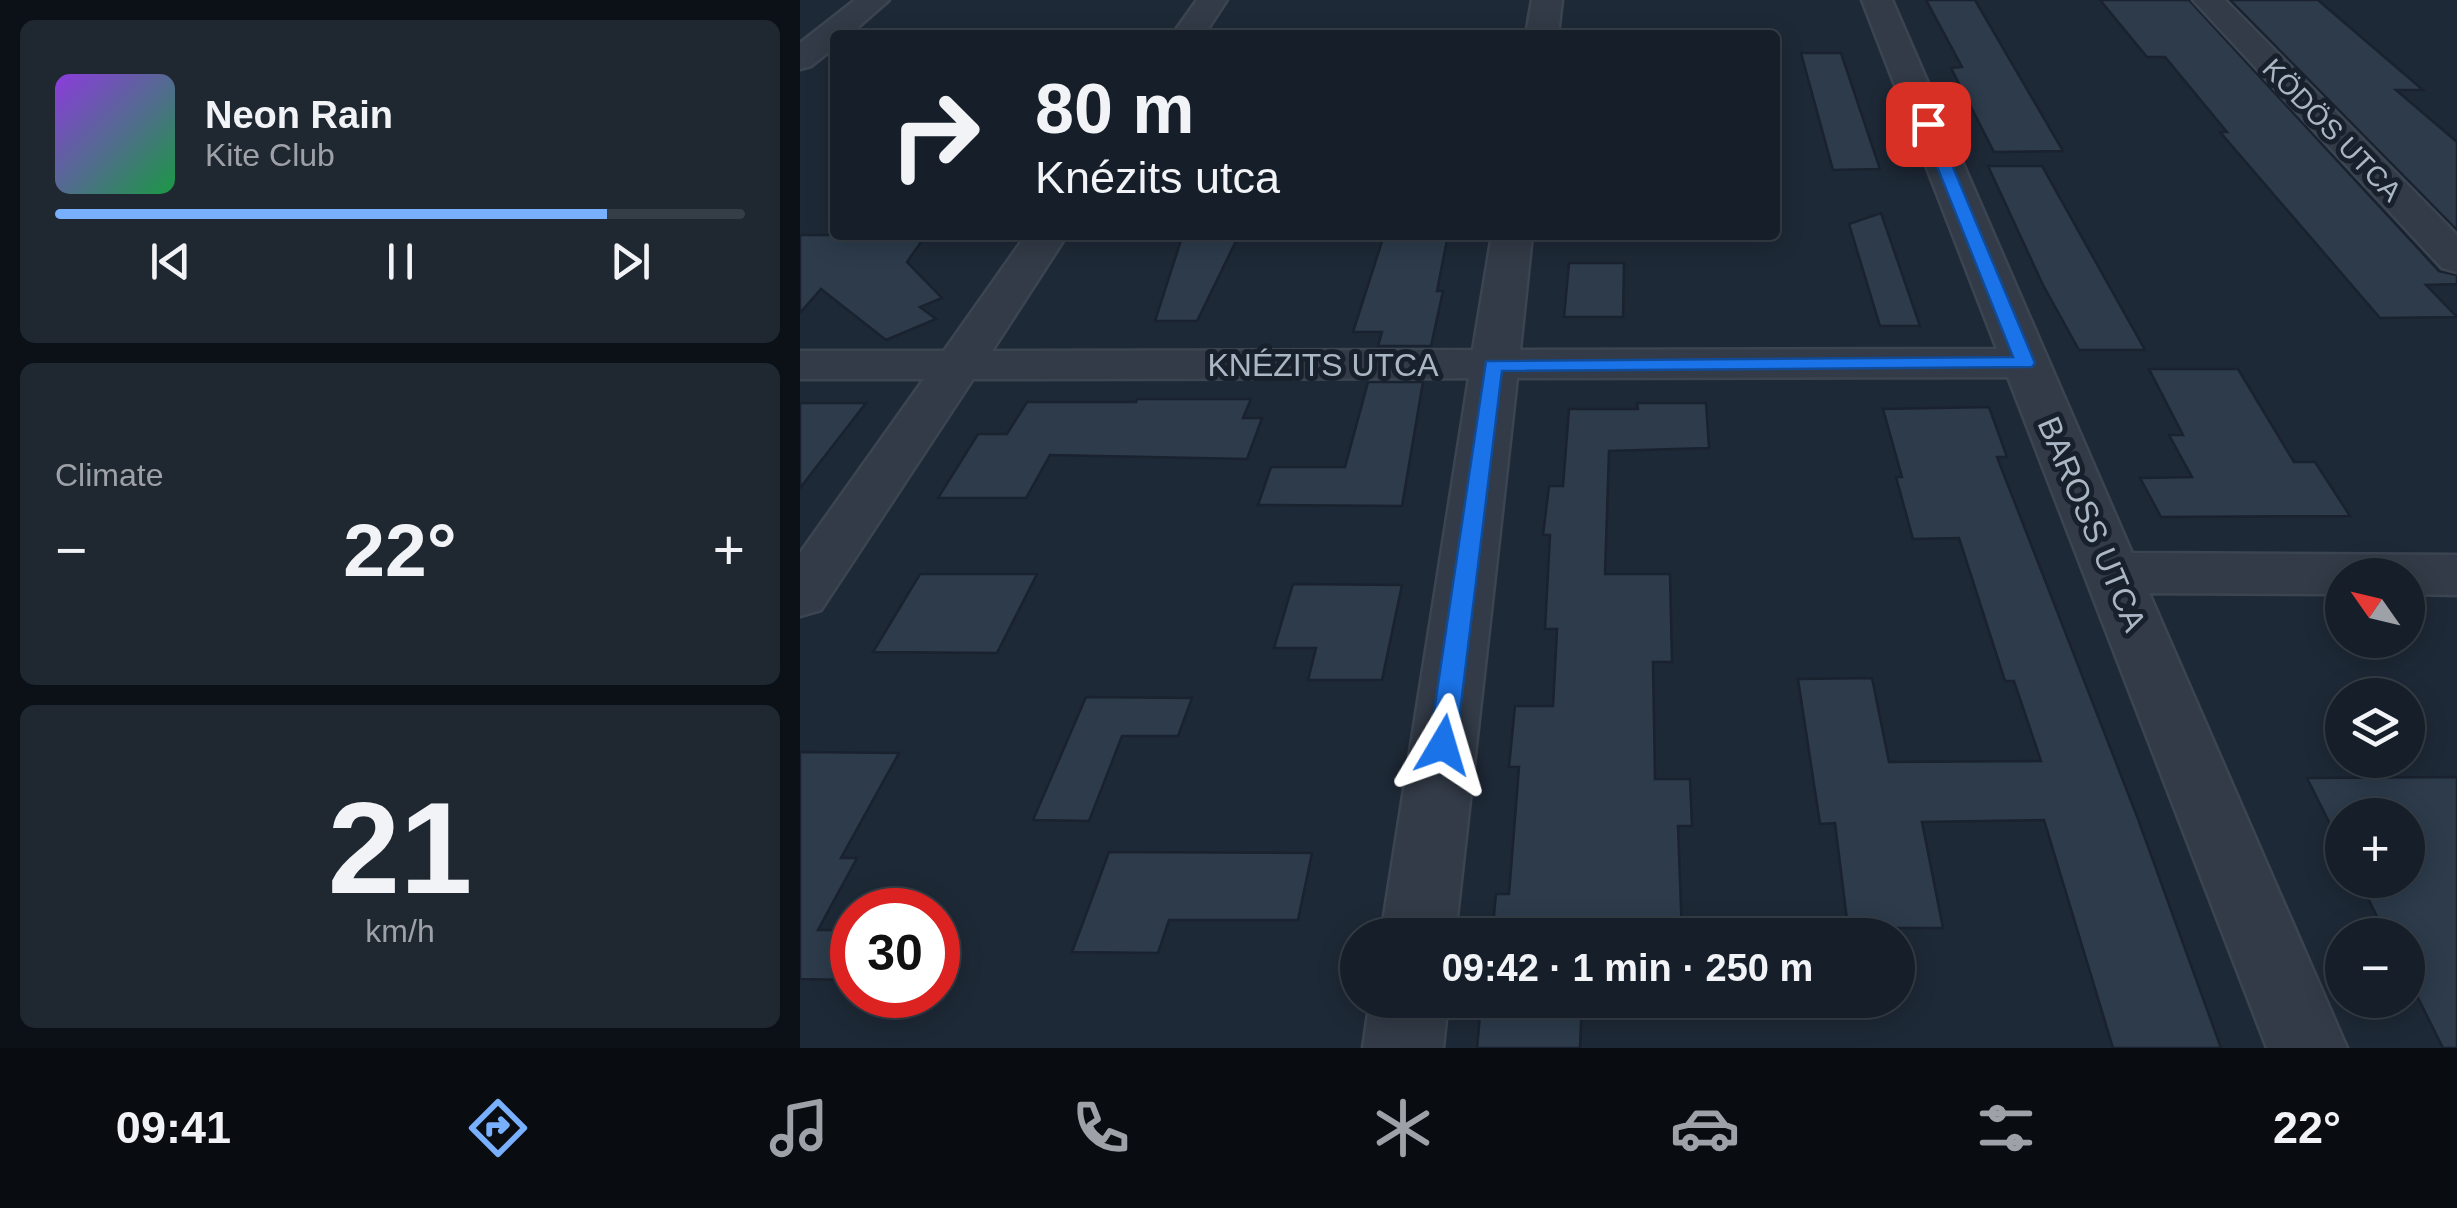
<!DOCTYPE html>
<meta charset="utf-8">
<style>
body{margin:0;font-family:Helvetica,sans-serif;background:#1f2731;color:#f1f3f6;height:100vh;display:flex;flex-direction:column;font-size:38px;white-space:nowrap}
*{box-sizing:border-box;margin:0}
p{font-size:32px;color:#9ea2a8}
.icon{flex:none;width:55px;height:55px;fill:none;stroke:currentColor;stroke-width:2;stroke-linecap:round;stroke-linejoin:round}
.map{position:relative;flex:1;overflow:hidden}
.side{display:flex;flex-direction:column;gap:20px;padding:20px;background:#0c1117;width:800px}
.side>*{flex:none}
.banner{position:absolute;left:30px;top:30px;width:950px;height:210px;border-radius:10px;box-shadow:0 5px 25px #0003,0 0 0 2px #353d46;background:#161f29;color:#f1f3f6;overflow:hidden}
.needle{width:65px;rotate:304deg}
.fabs{position:absolute;left:1525px;top:558px;display:grid;gap:20px}
.fabs a{display:grid;place-items:center;width:100px;height:100px;border-radius:50%;background:#161f29;box-shadow:0 5px 25px #0003,0 0 0 2px #353d46;font-size:50px}
.speed{position:absolute;left:30px;top:888px;display:flex;gap:20px;font-size:50px;font-weight:700;text-align:center}
.speed>*{display:grid;place-content:center;width:130px;height:130px;border-radius:50%;background:#161f29;box-shadow:0 5px 25px #0003,0 0 0 2px #353d46;line-height:1}
.speed .limit{border:15px solid #d22;background:#fff;color:#111}
.pin{position:absolute;display:grid;place-items:center;width:85px;height:85px;color:#fff;margin:-42px;border-radius:20px;box-shadow:0 5px 15px #0006}
.me{position:absolute;width:110px;margin:-55px;rotate:7deg;stroke-linejoin:round;filter:drop-shadow(0 0 8px #0008)}
.turn{display:flex;align-items:center;gap:35px;height:210px;padding:0 40px;font-size:45px}
.turn .icon{width:130px;height:130px;stroke-width:2.5}
.turn b{display:block;font-size:70px;line-height:85px}
.big{font-size:75px;font-weight:800;line-height:1.1}
.side .widget{flex:1;display:flex;flex-direction:column;justify-content:center;gap:15px;min-width:0;padding:0 35px;border-radius:15px;background:#1f2731}
.side .dial{align-items:center;gap:0}
.dial b{font-size:130px;line-height:1}
.song{display:flex;align-items:center;gap:30px}
.cover{width:120px;height:120px;border-radius:15px;background:linear-gradient(135deg,hsl(270 70% 55%),hsl(140 70% 35%))}
.played{height:10px;border-radius:5px;background:linear-gradient(90deg,#78b0fd 80%,#353d46 80%)}
.keys{display:flex;justify-content:space-around;direction:ltr}
.heat{display:flex;justify-content:space-between;align-items:center;font-size:55px;direction:ltr}
.trip{position:absolute;left:540px;top:918px;width:575px;height:100px;border-radius:50px;background:#161f29;box-shadow:0 5px 25px #0003,0 0 0 2px #353d46;font-weight:800;line-height:100px;text-align:center}
.menu{display:flex;height:160px;justify-content:space-around;align-items:center;background:#090c10;color:#9ea2a8}
.menu .icon{width:70px;height:70px}
.menu .on{color:#78b0fd}
.menu b{font-size:45px;color:#f1f3f6}
main{display:flex;flex:1;min-height:0}
.map>svg:first-child{display:block}
</style>
<main>
<section class="side">
<div class="widget">
<div class="song"><i class="cover"></i><div><b>Neon Rain</b><p>Kite Club</p></div></div>
<div class="played"></div>
<div class="keys"><svg class="icon" aria-label="previous" viewBox="0 0 24 24"><path d="M18 5L8 12l10 7zM5 5v14"/></svg><svg class="icon" aria-label="pause" viewBox="0 0 24 24"><path d="M8 5v14M16 5v14"/></svg><svg class="icon" aria-label="next" viewBox="0 0 24 24"><path d="M6 5l10 7-10 7zM19 5v14"/></svg></div>
</div>
<div class="widget"><p>Climate</p>
<div class="heat"><a>−</a><b class="big">22°</b><a>+</a></div>
</div>
<div class="widget dial"><b>21</b><p>km/h</p></div>
</section>
<div class="map">
<svg width="1657" height="1048" viewBox="0 0 1657 1048">
<rect width="100%" height="100%" fill="#1e2937"/>
<!-- building -->
<g fill="#2d3b4b" stroke="#19222e" stroke-width="2.5">
<polygon points="1126,0 1175,0 1263,151 1194,152 1151,68 1162,67"/>
<polygon points="1300,0 1389,0 1639,271 1657,275 1657,284 1626,285 1657,317 1580,318 1420,132 1427,132 1365,57 1347,57"/>
<polygon points="1430,0 1518,0 1623,90 1596,90 1657,142 1657,230"/>
<polygon points="1001,53 1041,53 1080,169 1033,170"/>
<polygon points="1188,166 1242,166 1345,350 1279,350 1243,285"/>
<polygon points="1081,213 1120,326 1080,326 1049,224"/>
<polygon points="0,235 126,235 107,262 142,298 120,307 136,319 86,340 21,289 0,313"/>
<polygon points="584,235 648,235 637,291 643,291 631,346 578,346 582,332 553,332"/>
<polygon points="438,237 397,321 355,321 381,240"/>
<polygon points="769,263 824,263 823,317 764,317"/>
<polygon points="1349,369 1438,369 1494,462 1515,462 1550,516 1361,517 1340,478 1392,477 1369,435 1383,435"/>
<polygon points="568,382 623,382 602,506 458,505 471,467 545,467"/>
<polygon points="337,399 451,399 443,418 462,418 447,459 250,455 226,498 138,498 178,434 207,434 227,402 336,402"/>
<polygon points="0,403 66,403 0,488"/>
<polygon points="837,403 906,403 909,448 809,451 805,574 870,574 872,662 853,662 855,779 890,779 892,826 878,826 882,935 692,935 696,894 709,894 719,767 709,767 715,706 753,706 757,629 745,629 750,535 743,535 749,486 763,486 769,409 838,409"/>
<polygon points="1189,407 1207,457 1197,457 1338,819 1421,1048 1313,1048 1244,820 1122,822 1143,928 1048,928 1035,823 1020,824 998,679 1072,678 1089,762 1241,761 1214,681 1205,681 1159,538 1113,539 1096,477 1102,477 1083,409"/>
<polygon points="120,574 237,574 197,653 73,652"/>
<polygon points="493,584 602,585 582,680 508,680 516,648 474,648"/>
<polygon points="286,697 392,698 378,736 322,736 289,821 233,820"/>
<polygon points="0,752 99,753 41,858 57,858 18,930 52,930 52,980 0,979"/>
<polygon points="1657,777 1657,1048 1643,1048 1608,978 1608,935 1586,935 1559,880 1608,880 1608,815 1542,815 1542,848 1507,778"/>
<polygon points="309,852 512,853 498,920 369,920 358,953 272,952"/>
<polygon points="685,1000 782,1000 780,1048 677,1048 681,1004"/>
</g>
<g fill="none" stroke-linecap="round" stroke-linejoin="round">
<defs>
<g id="minor">
<polygon points="55,0 89,0 49,35 35,35 35,47 11,66 0,69 0,43"/>
<polygon points="397,0 427,0 404,35 372,35"/>
<polygon points="732,0 762,0 758,35 726,35"/>
<polygon points="1062,0 1092,0 1332,553 1657,555 1657,595 1608,594 1608,575 1542,575 1542,594 1349,593 1547,1048 1467,1048 1208,377 717,378 655,935 581,935 669,378 173,379 21,610 0,616 0,553 124,379 0,379 0,351 144,351 226,235 267,235 192,351 673,350 692,235 732,235 720,350 1197,349"/>
<polygon points="1393,0 1425,0 1657,235 1657,272 1642,268"/>
<polygon points="570,1000 648,1000 643,1048 563,1048"/>
</g>
</defs>
<!-- minor casing -->
<use href="#minor" stroke="#3b4451" stroke-width="5"/>
<!-- minor -->
<use href="#minor" fill="#323b47" fill-rule="evenodd"/>
</g>
<!-- route -->
<polygon fill="#1a73e8" stroke="#114b97" stroke-width="2.5" points="1122,121 1135,124 1235,363 1232,367 702,371 656,745 652,753 643,756 633,753 629,745 686,361 1213,357 1120,124"/>
<g text-anchor="middle" dominant-baseline="central" stroke-width="10" stroke-linejoin="round" paint-order="stroke">
<!-- far-street labels -->
<g font-size="28" fill="#abb6c5" stroke="#17202b">
<text transform="translate(1532 130) rotate(46)">KÖDÖS UTCA</text>
</g>
<!-- street labels -->
<g font-size="32" fill="#abb6c5" stroke="#17202b">
<text x="523" y="365">KNÉZITS UTCA</text>
<text transform="translate(1292 524) rotate(67)">BAROSS UTCA</text>
</g>
</g>
</svg>
<div class="fabs">
<a><svg class="needle" viewBox="-14 -14 28 28"><path d="M0-13l5 13h-10z" fill="#e53935"/><path d="M0 13l5-13h-10z" fill="#9ea2a8"/></svg></a>
<a><svg class="icon" aria-label="layers" viewBox="0 0 24 24"><path d="M12 4l9 5-9 5-9-5zM3 14l9 5 9-5"/></svg></a>
<a>+</a>
<a>−</a>
</div>
<div class="speed"><div class="limit">30</div></div>
<div class="pin" style="left:1128px;top:124px;background:#d93025"><svg class="icon" aria-label="arrive" viewBox="0 0 24 24"><path d="M6 21V4h12l-3 4 3 4H6"/></svg></div>
<svg class="me" style="left:643px;top:745px" viewBox="-20 -20 40 40"><path d="M0-17L14 15 0 8-14 15z" fill="#1a73e8" stroke="#fff" stroke-width="4"/></svg>
<div class="trip">09:42 · 1 min · 250 m</div>
<div class="banner">
<div class="turn"><svg class="icon" aria-label="right" viewBox="0 0 24 24"><path d="M7 20v-9h11M14 6l5 5-5 5"/></svg><div><b>80 m</b>Knézits utca</div></div>
</div>
</div>
</main>
<nav class="menu">
<b>09:41</b>
<svg class="icon on" aria-label="directions" viewBox="0 0 24 24"><path d="M12 3l9 9-9 9-9-9zM9 14v-3h6M13 9l2 2-2 2"/></svg>
<svg class="icon" aria-label="music" viewBox="0 0 24 24"><path d="M9 18V5l10-2v13"/><circle cx="6" cy="18" r="3"/><circle cx="16" cy="16" r="3"/></svg>
<svg class="icon" aria-label="phone" viewBox="0 0 24 24"><path d="M5 4h4l2 5-3 2q2 4 5 5l2-3 5 2v4C11 20 4 13 5 4z"/></svg>
<svg class="icon" aria-label="climate" viewBox="0 0 24 24"><path d="M12 3v18M4 7l16 10M4 17L20 7"/></svg>
<svg class="icon" aria-label="car" viewBox="0 0 24 24"><path d="M5 17H2v-5l4-1 3-4h7l3 4 3 1v5h-3M9 17h6M6 11h13"/><circle cx="7" cy="17" r="2"/><circle cx="17" cy="17" r="2"/></svg>
<svg class="icon" aria-label="filters" viewBox="0 0 24 24"><path d="M4 7h16M4 17h16"/><circle cx="9" cy="7" r="2"/><circle cx="15" cy="17" r="2"/></svg>
<b>22°</b>
</nav>
